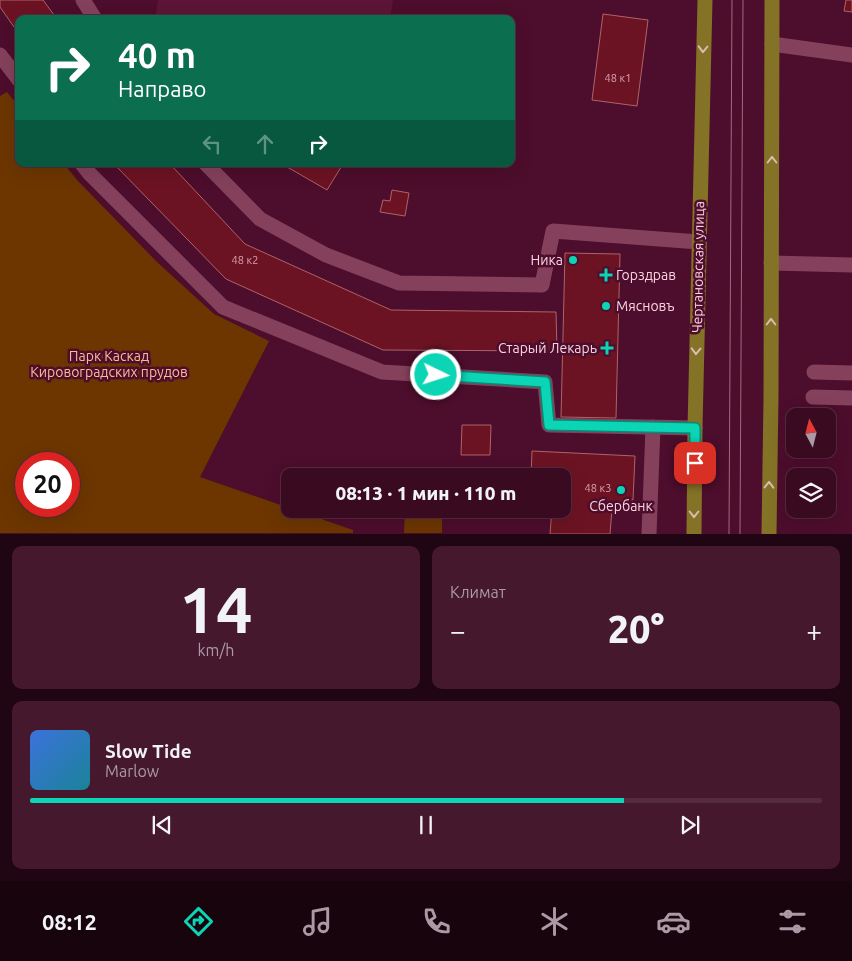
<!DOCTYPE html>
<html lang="ru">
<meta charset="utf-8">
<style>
body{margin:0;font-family:Ubuntu,sans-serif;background:#45182e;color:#f1f3f6;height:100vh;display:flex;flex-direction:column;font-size:19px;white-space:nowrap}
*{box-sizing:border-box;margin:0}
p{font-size:16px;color:#ab9aa5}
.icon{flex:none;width:28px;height:28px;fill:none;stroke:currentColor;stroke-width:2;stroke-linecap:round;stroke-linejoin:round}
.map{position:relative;height:534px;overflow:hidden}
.drawer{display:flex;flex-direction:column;gap:12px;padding:12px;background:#200612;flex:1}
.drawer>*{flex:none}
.hud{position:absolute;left:15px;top:15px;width:500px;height:152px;border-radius:10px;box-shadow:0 5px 20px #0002,0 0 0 1px #542b3f;background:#0b6e4f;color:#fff;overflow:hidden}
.needle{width:32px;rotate:353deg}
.buttons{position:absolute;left:786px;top:408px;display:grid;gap:10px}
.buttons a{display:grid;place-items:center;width:50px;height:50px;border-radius:10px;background:#3a0a21;box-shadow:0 5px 20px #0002,0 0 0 1px #542b3f;font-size:25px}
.speed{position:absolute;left:15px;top:452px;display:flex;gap:10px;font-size:25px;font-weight:700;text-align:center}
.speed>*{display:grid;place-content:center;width:65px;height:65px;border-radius:50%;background:#3a0a21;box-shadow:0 5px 20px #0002,0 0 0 1px #542b3f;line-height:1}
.speed .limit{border:8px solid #d22;background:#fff;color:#111}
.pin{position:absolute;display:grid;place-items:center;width:42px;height:42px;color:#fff;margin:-21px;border-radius:10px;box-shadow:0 2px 8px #0006}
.me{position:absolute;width:55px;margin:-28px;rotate:94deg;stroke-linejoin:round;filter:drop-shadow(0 0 4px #0008)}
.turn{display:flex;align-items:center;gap:18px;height:105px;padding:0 20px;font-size:22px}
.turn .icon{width:65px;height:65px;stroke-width:2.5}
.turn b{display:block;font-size:35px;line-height:42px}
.lanes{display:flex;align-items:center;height:48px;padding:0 20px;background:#0003;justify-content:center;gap:25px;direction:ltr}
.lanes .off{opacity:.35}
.big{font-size:38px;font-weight:800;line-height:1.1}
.drawer .widget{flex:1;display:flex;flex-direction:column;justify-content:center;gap:8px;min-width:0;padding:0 18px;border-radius:10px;background:#45182e}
.drawer .dial{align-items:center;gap:0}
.dial b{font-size:65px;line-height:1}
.song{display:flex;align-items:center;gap:15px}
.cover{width:60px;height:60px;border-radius:8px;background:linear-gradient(135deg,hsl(220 70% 55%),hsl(190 70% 35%))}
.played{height:5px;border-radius:2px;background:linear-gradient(90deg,#0bd5b5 75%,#542b3f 75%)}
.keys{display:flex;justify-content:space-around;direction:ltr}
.heat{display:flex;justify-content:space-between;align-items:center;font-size:28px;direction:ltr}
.drawer .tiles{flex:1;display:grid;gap:12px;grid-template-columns:1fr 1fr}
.widget:last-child{grid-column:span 2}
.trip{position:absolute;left:281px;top:468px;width:290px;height:50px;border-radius:10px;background:#3a0a21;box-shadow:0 5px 20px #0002,0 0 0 1px #542b3f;font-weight:800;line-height:50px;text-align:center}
.dock{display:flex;height:80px;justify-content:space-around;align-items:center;background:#17040d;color:#ab9aa5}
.dock .icon{width:35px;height:35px}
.dock .on{color:#0bd5b5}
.dock b{font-size:22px;color:#f1f3f6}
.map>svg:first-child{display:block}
</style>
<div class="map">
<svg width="852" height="534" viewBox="0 0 852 534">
<rect width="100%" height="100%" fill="#4d0d2c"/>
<!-- built -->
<polygon fill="#5c1536" points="158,0 393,0 390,19 187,19 156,14"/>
<!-- green -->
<g fill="#6d3600" fill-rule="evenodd">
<path d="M 7,92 L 19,107 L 19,164 L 64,164 L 78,181 L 157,262 L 214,314 L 269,341 L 200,477 L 353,530 L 353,533 L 0,533 L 0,96 ZM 26,464 L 69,464 L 69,506 L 26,506 Z"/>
<polygon points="405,509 442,509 442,533 404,533"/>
</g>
<!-- building -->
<g fill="#6c1323" stroke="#af6368">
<polygon points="0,0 43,0 57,19 19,19 19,34 0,7"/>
<polygon points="846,0 852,0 852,12 844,11"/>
<polygon points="603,14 648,20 637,106 592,100"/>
<polygon points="114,164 170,164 245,244 391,310 556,312 557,351 383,350 226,279"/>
<polygon points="282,164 343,164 327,190"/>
<polygon points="392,190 409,193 405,216 380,212 383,200 390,201"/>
<polygon points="565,253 620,254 616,418 561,417"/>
<polygon points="462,425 491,425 490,455 461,455"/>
<polygon points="532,451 635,456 633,500 624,499 612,509 610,534 550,534 552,509 562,509 562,476 531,476"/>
</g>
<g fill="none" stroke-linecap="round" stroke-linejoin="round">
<!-- minor -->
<g stroke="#85415c" stroke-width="15">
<polyline points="83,0 95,19"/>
<polyline points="772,44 852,55"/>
<polyline points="0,55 19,80"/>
<polyline points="82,164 89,173 223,307 382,372 545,382 549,425 695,428"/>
<polyline points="206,164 260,219 326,255 399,283 542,285 553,231 699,242"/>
<polyline points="771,263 852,265"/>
<polyline points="814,372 852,373"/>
<polyline points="813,397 852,398"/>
<polyline points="649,534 653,427"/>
</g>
<!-- major -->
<g stroke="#847226" stroke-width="15">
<polyline points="694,534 695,428 705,0"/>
<polyline points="769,534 771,397 772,0"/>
</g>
<!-- tram -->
<g stroke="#a06b82" stroke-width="1">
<polyline points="729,534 732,0"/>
<polyline points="740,534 743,0"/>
</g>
</g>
<!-- one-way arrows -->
<defs><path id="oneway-chevron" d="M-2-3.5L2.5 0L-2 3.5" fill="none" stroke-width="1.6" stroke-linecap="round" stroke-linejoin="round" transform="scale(1.25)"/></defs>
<g stroke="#ddbab1">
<use href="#oneway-chevron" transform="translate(703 49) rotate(91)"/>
<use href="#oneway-chevron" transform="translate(772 160) rotate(-90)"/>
<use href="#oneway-chevron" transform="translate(771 322) rotate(-90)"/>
<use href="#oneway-chevron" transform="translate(696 351) rotate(91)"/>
<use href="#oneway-chevron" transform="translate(769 485) rotate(-89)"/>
<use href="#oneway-chevron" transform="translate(694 514) rotate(90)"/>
</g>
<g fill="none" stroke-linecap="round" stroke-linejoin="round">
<defs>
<polyline id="route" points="436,375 545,382 549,425 695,428 695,463"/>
</defs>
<!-- route casing -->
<use href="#route" stroke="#078a76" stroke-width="12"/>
<!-- route -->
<use href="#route" stroke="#0bd5b5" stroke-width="9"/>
</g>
<!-- markers -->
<g fill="#0bd5b5" stroke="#4d0d2c" stroke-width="2">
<circle cx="573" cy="260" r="5"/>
<path d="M603.5 267.5h5v5h5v5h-5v5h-5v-5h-5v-5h5z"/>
<circle cx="606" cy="306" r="5"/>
<path d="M604.5 340.5h5v5h5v5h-5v5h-5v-5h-5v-5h5z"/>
<circle cx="621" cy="490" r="5"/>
</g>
<g text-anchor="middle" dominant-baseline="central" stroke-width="5" stroke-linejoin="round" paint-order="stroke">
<!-- number labels -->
<g font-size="11" fill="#d7a2b0">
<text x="618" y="78">48 к1</text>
<text x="245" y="260">48 к2</text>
<text x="598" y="488">48 к3</text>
</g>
<!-- poi labels -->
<g font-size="14" fill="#fbd2df" stroke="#4d0d2c" text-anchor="end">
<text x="563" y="260">Ника</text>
<text x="616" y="275" text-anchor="start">Горздрав</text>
<text x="616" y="306" text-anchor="start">Мясновъ</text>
<text x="597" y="348">Старый Лекарь</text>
<text x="621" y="506" text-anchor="middle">Сбербанк</text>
</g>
<!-- street labels -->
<g font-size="14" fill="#fbd2df" stroke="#4d0d2c">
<text transform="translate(698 267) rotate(-89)">Чертановская улица</text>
</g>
<!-- park labels -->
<g font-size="14" fill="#f9bc91" stroke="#4d0d2c">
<text x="109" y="356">Парк Каскад<tspan x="109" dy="16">Кировоградских прудов</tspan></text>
</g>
</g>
</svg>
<div class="buttons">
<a><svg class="needle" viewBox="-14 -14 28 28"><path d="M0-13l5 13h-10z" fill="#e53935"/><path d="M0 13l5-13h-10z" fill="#ab9aa5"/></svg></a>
<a><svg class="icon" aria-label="layers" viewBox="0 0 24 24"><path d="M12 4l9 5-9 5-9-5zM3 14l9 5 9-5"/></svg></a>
</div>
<div class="speed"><div class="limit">20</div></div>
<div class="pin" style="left:695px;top:463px;background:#d93025"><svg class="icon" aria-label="arrive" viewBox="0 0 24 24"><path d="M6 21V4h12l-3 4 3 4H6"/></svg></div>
<svg class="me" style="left:436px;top:375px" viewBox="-20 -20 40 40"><circle r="17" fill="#0bd5b5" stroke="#fff" stroke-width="3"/><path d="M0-11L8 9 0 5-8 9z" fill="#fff"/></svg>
<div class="trip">08:13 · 1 мин · 110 m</div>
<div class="hud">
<div class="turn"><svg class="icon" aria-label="right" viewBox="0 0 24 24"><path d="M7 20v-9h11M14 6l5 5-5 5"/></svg><div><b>40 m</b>Направо</div></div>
<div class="lanes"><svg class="icon off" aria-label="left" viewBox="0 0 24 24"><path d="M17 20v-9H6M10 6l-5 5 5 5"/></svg><svg class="icon off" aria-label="ahead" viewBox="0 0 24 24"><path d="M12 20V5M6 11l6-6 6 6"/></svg><svg class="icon" aria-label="right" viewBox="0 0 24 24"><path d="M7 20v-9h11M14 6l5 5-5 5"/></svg></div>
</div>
</div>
<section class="drawer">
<div class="tiles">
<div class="widget dial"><b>14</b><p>km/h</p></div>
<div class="widget"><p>Климат</p>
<div class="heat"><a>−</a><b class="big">20°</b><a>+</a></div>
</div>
<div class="widget">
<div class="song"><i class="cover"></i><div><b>Slow Tide</b><p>Marlow</p></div></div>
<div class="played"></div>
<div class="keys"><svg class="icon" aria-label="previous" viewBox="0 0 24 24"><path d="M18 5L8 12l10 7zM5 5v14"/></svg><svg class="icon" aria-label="pause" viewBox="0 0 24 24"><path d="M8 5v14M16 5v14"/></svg><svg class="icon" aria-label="next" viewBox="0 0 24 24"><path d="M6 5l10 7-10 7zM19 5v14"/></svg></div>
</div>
</div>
</section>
<nav class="dock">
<b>08:12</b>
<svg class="icon on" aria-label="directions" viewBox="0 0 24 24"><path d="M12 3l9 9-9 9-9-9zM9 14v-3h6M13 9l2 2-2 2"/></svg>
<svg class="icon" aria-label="music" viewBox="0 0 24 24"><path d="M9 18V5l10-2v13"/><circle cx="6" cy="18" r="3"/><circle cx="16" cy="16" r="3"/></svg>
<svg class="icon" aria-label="phone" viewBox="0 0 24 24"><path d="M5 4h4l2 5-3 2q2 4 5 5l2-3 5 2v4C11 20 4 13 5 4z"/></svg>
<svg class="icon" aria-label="climate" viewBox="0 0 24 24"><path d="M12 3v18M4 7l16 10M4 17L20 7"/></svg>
<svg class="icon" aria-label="car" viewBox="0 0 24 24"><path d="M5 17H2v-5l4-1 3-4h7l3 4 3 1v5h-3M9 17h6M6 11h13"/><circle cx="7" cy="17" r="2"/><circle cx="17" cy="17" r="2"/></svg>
<svg class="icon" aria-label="filters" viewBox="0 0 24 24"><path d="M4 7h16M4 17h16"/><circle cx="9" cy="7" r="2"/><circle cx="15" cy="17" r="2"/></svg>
</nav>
